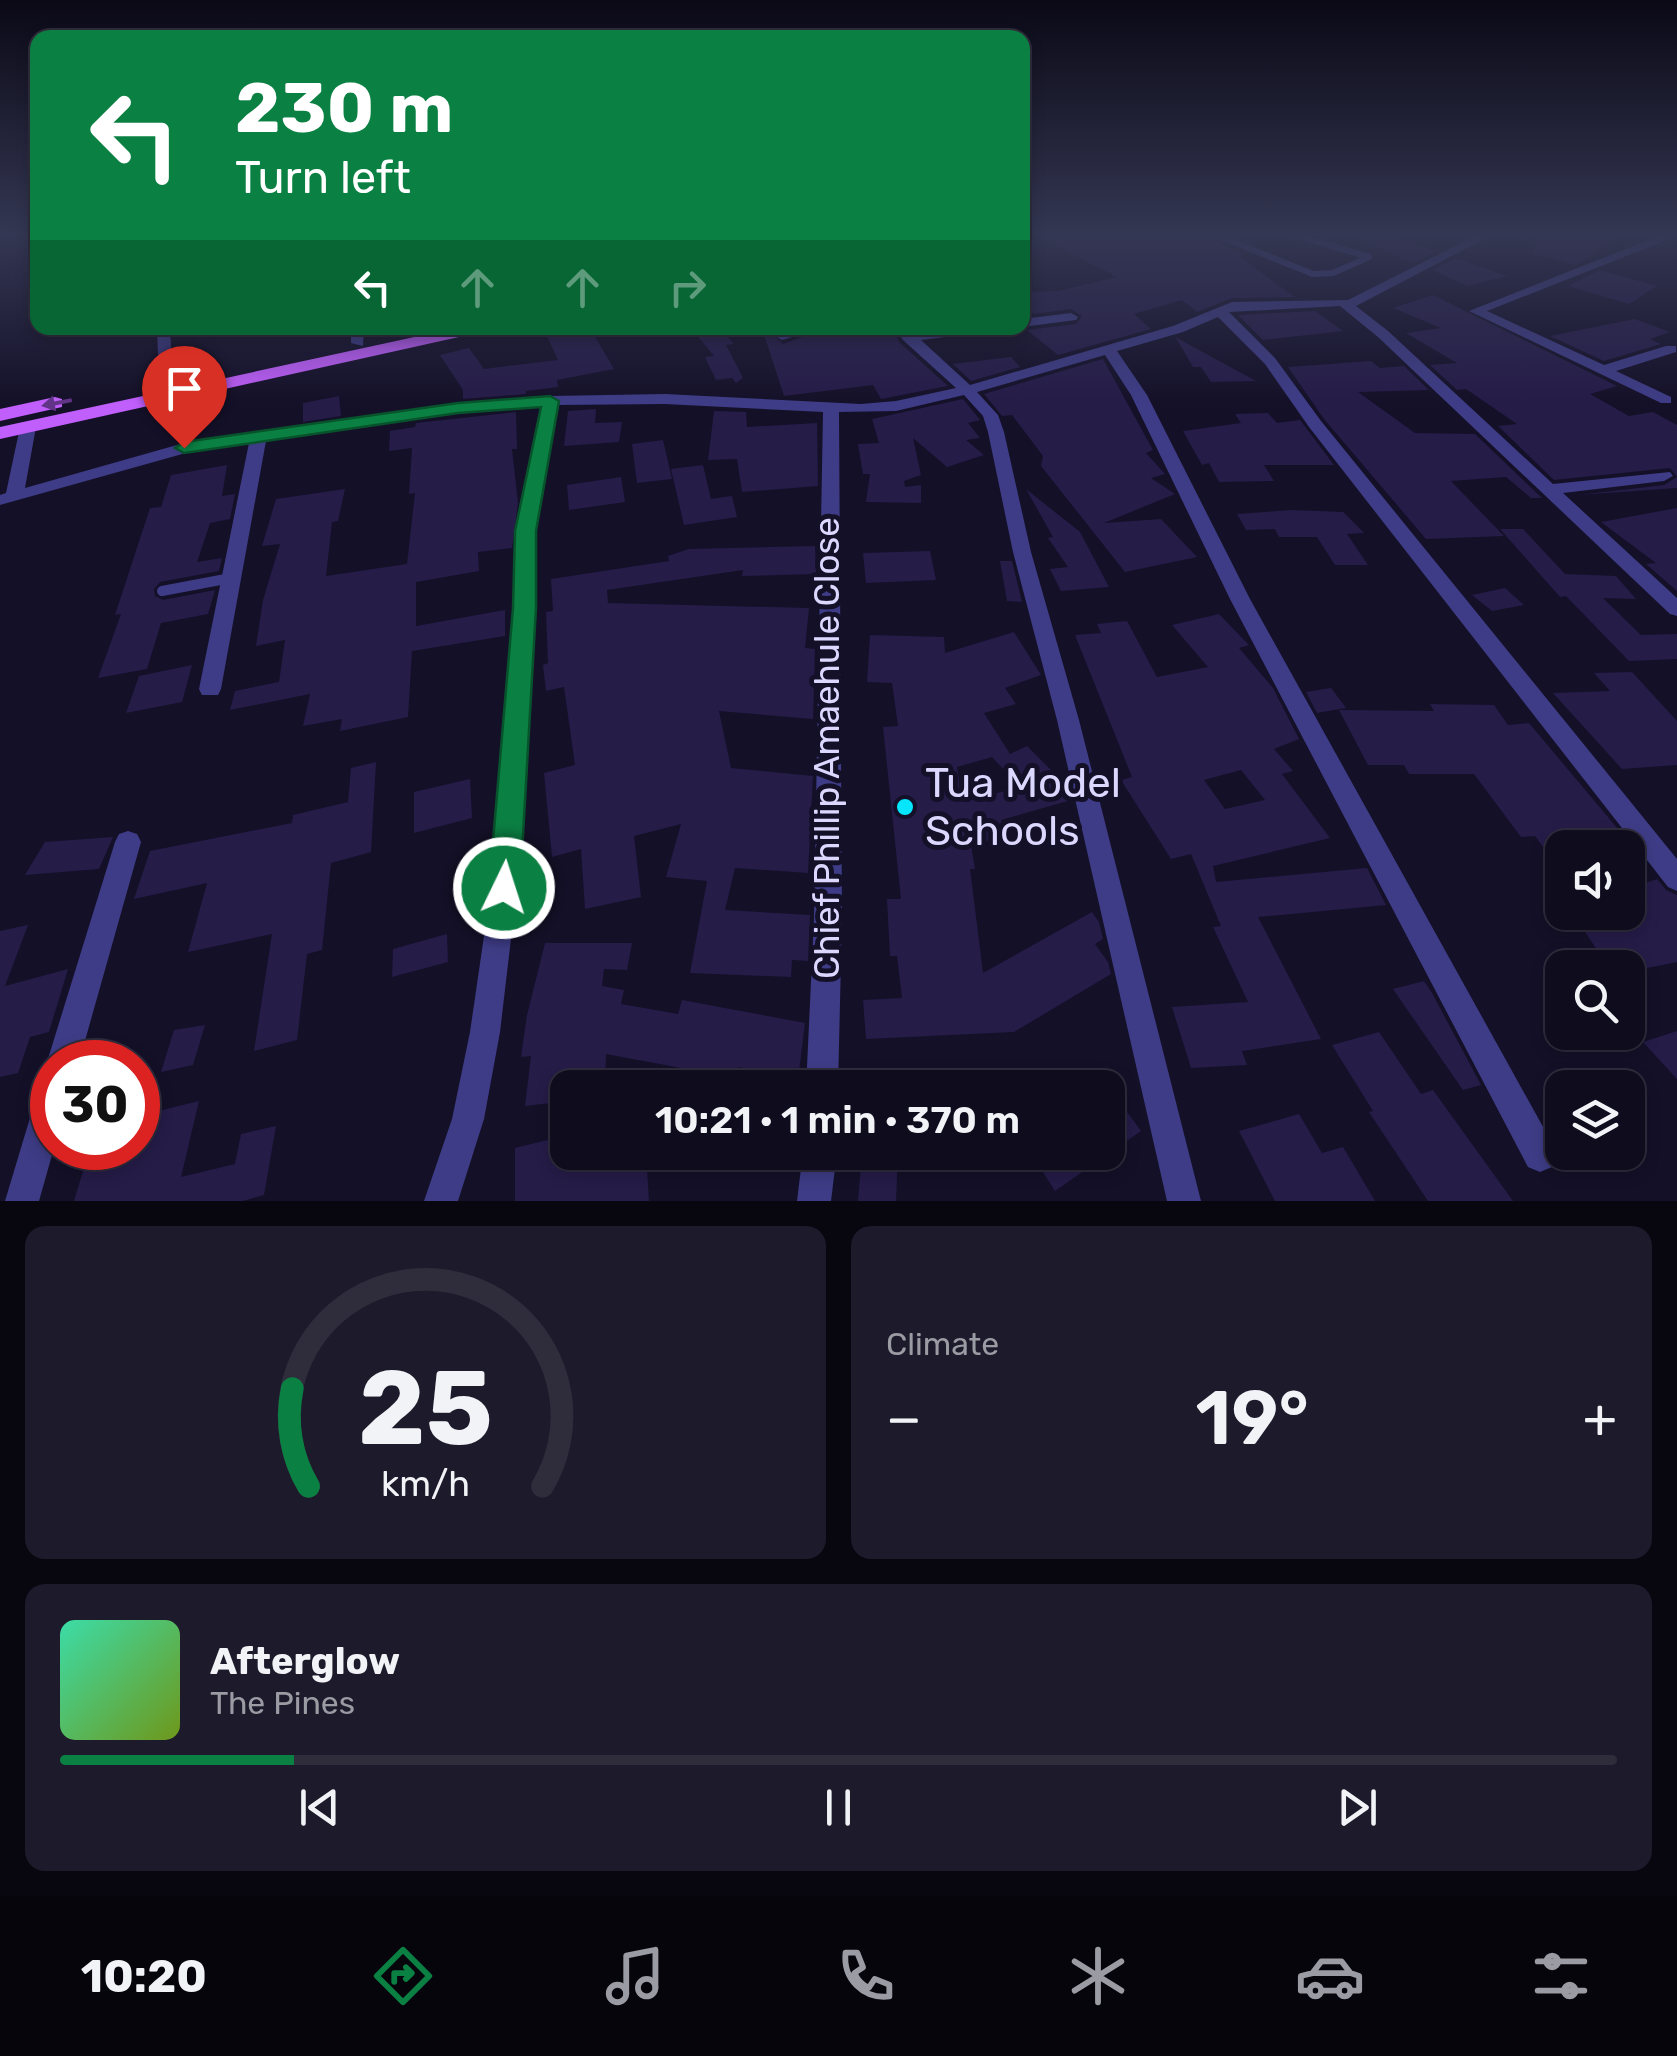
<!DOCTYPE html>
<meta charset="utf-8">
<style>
body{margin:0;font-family:Rubik,sans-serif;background:#1d1a2b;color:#f1f3f6;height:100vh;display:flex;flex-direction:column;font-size:38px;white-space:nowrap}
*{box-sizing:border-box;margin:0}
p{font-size:32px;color:#9b9ba4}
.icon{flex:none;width:55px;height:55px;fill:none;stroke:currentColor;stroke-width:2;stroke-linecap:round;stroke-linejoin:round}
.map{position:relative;height:1201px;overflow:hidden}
.panel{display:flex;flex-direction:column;gap:25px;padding:25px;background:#080710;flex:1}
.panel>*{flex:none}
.hud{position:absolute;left:30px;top:30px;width:1000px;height:305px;border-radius:20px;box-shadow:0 5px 15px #0003,0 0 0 2px #2f2c3c;background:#0b8043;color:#fff;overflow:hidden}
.tools{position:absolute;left:1545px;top:830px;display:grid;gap:20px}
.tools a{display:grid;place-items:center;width:100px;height:100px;border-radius:20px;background:#0f0c1e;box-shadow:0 5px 15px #0003,0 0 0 2px #2f2c3c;font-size:50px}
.speed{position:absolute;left:30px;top:1040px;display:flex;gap:20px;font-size:50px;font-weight:700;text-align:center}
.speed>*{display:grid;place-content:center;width:130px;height:130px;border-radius:50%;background:#0f0c1e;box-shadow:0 5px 15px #0003,0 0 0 2px #2f2c3c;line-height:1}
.speed .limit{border:15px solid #d22;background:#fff;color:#111}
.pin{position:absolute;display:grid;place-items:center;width:85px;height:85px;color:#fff;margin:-102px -42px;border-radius:50% 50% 50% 0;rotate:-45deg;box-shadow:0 0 10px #0007}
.pin .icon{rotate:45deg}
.me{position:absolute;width:110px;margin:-55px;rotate:4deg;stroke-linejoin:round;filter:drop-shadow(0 0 8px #0008)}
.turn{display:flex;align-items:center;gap:35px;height:210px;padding:0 40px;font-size:45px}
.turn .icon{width:130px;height:130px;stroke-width:2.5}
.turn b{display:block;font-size:70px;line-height:85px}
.lanes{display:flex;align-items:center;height:95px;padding:0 40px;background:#0003;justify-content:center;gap:50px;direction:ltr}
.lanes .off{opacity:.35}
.big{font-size:75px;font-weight:600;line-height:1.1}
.panel .tile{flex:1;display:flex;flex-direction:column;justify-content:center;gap:15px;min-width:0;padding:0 35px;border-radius:20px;background:#1d1a2b}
.panel .dial{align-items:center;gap:0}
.dial svg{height:260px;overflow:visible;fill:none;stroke:#2f2c3c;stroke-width:7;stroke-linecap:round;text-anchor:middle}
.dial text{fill:#f1f3f6;stroke:none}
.song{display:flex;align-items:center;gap:30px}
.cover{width:120px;height:120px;border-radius:15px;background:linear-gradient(135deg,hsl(160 70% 55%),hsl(80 70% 35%))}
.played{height:10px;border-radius:5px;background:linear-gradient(90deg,#0b8043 15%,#2f2c3c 15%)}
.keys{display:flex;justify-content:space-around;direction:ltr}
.heat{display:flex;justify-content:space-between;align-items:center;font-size:55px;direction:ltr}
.panel .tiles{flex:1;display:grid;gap:25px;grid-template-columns:1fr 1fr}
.tile:last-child{grid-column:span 2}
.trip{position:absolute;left:550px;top:1070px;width:575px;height:100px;border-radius:20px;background:#0f0c1e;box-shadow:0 5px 15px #0003,0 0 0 2px #2f2c3c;font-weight:600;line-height:100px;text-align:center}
.dock{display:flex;height:160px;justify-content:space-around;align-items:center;background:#06050c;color:#9b9ba4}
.dock .icon{width:70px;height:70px}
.dock .on{color:#0b8043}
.dock b{font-size:45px;color:#f1f3f6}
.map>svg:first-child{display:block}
</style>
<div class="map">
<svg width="1677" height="1201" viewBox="0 0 1677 1201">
<rect width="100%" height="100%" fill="#141028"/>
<!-- building -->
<g fill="#251c48" fill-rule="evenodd">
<polygon points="1035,235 1200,235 1243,254 1241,258 1295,297 1232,298 1197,312 1182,300 1134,314 1151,329 1058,355 1027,330 1076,324 1082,316 1071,309 1034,314 1022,302 1022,292 1058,291 1117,277"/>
<polygon points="1365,235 1384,235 1437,251 1414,263 1363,241"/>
<polygon points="1542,235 1619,235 1576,265 1532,253"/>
<polygon points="1456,258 1507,276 1468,286 1432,270"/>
<polygon points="1600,270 1657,286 1629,304 1568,286"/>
<polygon points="1433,295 1617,386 1590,394 1629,416 1653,412 1677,425 1677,488 1578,495 1664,485 1677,477 1670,468 1554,480 1498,426 1517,424 1466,389 1457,390 1430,365 1457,363 1406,333 1441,328 1393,308"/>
<polygon points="1315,311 1343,331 1263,340 1238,315"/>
<polygon points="1635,319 1670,332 1650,339 1661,344 1604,361 1550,336"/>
<polygon points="558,328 590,328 614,369 557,380 558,387 526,391 526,394 463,399 463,390 440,355 469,348 484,369 558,360 544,330"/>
<polygon points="691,328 720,328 734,344 726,345 743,378 736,383 732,378 716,380 705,357 714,356"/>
<polygon points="762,328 790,328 772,334 783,344 827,328 891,328 900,343 948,386 881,399 873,385 784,396"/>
<polygon points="1176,338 1177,338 1256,381 1211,382 1201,367 1193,367"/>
<polygon points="1011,357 1020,367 971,381 953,364"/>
<polygon points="1103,359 1153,450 1146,453 1165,474 1151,478 1175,494 1104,523 1161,519 1197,557 1125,572 1041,466 1043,456 1012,415 1002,416 984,394"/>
<polygon points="1371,361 1380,368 1404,366 1429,390 1358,392 1415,433 1475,434 1542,498 1531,498 1506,477 1451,481 1504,536 1426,539 1324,419 1288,367"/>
<polygon points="339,396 341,416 303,422 303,403"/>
<polygon points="963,399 980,420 968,423 980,438 966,440 984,455 947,467 913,438 921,475 904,481 905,487 921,485 921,503 866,502 870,474 863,474 858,444 879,443 872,419"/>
<polygon points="596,409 595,423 622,422 619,442 564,446 568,411"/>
<polygon points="714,411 746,412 747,427 817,423 818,486 742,492 737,459 708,460"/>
<polygon points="516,412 517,449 512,449 518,503 512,548 478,552 479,571 416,582 416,626 505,610 505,636 412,651 408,717 340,731 342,719 303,726 310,694 230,710 235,691 279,682 285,640 256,646 263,600 280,544 262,546 276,499 345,489 338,521 332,522 326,576 407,564 415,493 409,494 412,448 389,451 390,431 415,427 416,423"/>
<polygon points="1268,413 1277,423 1300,420 1334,465 1264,465 1274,481 1219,482 1209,463 1202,465 1183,431 1241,423 1235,414"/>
<polygon points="663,440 672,479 637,483 632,444"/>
<polygon points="227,465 222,496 235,494 230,519 210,523 197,562 222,558 219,571 160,582 154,589 155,596 163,600 215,590 208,614 161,623 147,669 98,678 121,614 115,615 150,508 161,507 171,475"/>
<polygon points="703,465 711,499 732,496 737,517 684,525 671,469"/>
<polygon points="621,477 625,502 569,510 567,485"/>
<polygon points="1026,489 1080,532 1109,587 1061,591 1050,569 1068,567 1048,538 1053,537"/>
<polygon points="1677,508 1677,591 1646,564 1656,563 1601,522"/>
<polygon points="1292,510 1343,512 1364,533 1347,534 1368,565 1335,565 1317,537 1279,537 1275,529 1246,530 1237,514"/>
<polygon points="1500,529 1523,529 1565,574 1616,576 1636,599 1603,598 1641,635 1677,634 1677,659 1629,661 1566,596 1560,597"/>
<polygon points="815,546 816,574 742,576 743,570 607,590 608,603 809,608 805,648 815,649 813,719 719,711 731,768 813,776 808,873 735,868 725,910 810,915 808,961 792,960 791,977 690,973 707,881 666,877 681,824 634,836 641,897 585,909 581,849 552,857 544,773 575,765 564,687 546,691 543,665 548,663 546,612 553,611 551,579 669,561 668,556 689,549"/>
<polygon points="930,551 936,580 866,583 863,553"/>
<polygon points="1000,561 1012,561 1022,602 1007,601"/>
<polygon points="1505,588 1524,605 1492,611 1472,595"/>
<path d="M 1219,614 L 1249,645 L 1239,648 L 1273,688 L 1299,739 L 1274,749 L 1293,771 L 1282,774 L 1330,838 L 1213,866 L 1216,882 L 1367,868 L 1386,905 L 1258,917 L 1321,1039 L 1242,1051 L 1247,1065 L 1191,1068 L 1172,1007 L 1248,1002 L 1213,927 L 1221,926 L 1191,854 L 1171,859 L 1121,780 L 1132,777 L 1075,635 L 1101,633 L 1097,624 L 1127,621 L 1157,677 L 1208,667 L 1172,625 ZM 1241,770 L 1265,800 L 1225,809 L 1204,780 Z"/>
<path d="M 1014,632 L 1041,675 L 1005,688 L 1016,704 L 984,713 L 1010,754 L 1027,746 L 1060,779 L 1071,800 L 1001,820 L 1009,836 L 971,845 L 975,869 L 970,869 L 983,973 L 1092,912 L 1099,922 L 1103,939 L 1095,944 L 1108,962 L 1111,974 L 1014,1032 L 866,1039 L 863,1000 L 902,998 L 897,956 L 890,956 L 887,899 L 901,899 L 883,727 L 898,726 L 892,683 L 867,682 L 870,635 L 944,637 L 945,653 ZM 992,757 L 1020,787 L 963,802 L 957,767 Z"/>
<polygon points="192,665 182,702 126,713 139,676"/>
<polygon points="1632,672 1677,721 1677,765 1622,769 1553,693 1610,691 1594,673"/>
<polygon points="1331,688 1346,708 1317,713 1306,692"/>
<polygon points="1430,704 1494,705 1508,725 1529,723 1618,829 1600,831 1613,848 1562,848 1562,873 1535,836 1521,837 1474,774 1409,774 1404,765 1368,765 1339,710 1434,711"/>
<polygon points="376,762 371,852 331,863 322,950 307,954 297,1040 254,1051 272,934 188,952 207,883 134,899 150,851 292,823 293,815 348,802 351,768"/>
<polygon points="470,779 472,818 414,833 414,792"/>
<polygon points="113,837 99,869 25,875 45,842"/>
<polygon points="1628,865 1643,884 1657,879 1666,890 1677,895 1677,962 1628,972 1628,968 1609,968 1572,912 1628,912"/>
<polygon points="28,925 5,986 68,969 49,1032 30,1037 18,1073 0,1077 0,931"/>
<polygon points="447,934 448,962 392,977 393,949"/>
<polygon points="545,943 632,943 627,970 604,969 602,986 624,990 621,1004 678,1014 682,1000 805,1023 798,1079 738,1067 735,1078 606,1054 605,1088 568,1088 568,1101 525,1106 531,1056 521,1057 527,1015"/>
<polygon points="1424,981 1432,993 1481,1085 1463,1090 1393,989"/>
<polygon points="205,1025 193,1065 161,1072 174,1030"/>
<polygon points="1677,1031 1677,1079 1643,1042"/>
<polygon points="1379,1032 1421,1094 1433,1090 1513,1201 1428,1201 1369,1112 1373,1111 1332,1045"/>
<polygon points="1108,1086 1141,1131 1055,1191 1030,1152 1108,1152"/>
<polygon points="199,1101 181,1177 235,1164 241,1134 276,1126 264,1195 243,1201 74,1201 90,1148 138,1148 138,1116"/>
<polygon points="1299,1114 1322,1153 1343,1147 1375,1201 1275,1201 1239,1131"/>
<polygon points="568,1135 568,1152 646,1152 649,1201 515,1201 515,1148"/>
<polygon points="862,1152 898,1152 896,1201 858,1201"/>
</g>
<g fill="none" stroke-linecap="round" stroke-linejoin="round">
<!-- service-far1 -->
<polyline stroke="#3e3c86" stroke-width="6" points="1216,235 1313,274 1333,273 1369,257 1294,235"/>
<!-- service -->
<polyline stroke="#3e3c86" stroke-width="10" points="162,591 231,578"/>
<!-- minor -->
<g fill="#3e3c86" fill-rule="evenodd">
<polygon points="1477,235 1492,235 1356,306 1388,331 1553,484 1670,472 1673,476 1664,481 1563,493 1677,598 1677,616 1670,614 1378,337 1340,306 1229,312 1275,358 1321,421 1677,859 1677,891 1668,887 1309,427 1265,364 1218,317 1183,332 1117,351 1147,395 1250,599 1552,1143 1557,1155 1552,1167 1540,1172 1528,1167 1230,599 1131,395 1105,355 977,392 998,415 1004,432 1031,552 1079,720 1201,1201 1167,1201 1057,720 1013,552 988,432 983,416 964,395 896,411 839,412 842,918 838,1088 806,1088 814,918 823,412 665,404 557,405 534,531 535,608 517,888 500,1032 484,1119 458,1201 424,1201 452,1119 470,1032 491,888 515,608 516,531 541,406 458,413 266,441 221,689 218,695 202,695 199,689 249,443 186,453 0,505 0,495 6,493 20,427 28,422 36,427 25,488 184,443 458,403 550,396 665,394 861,404 896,401 956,388 903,340 895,328 908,328 913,332 992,328 986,332 921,340 970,385 1173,326 1232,302 1348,300"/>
<polygon points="1661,235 1677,236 1487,311 1604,365 1666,346 1676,346 1676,352 1616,371 1671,397 1671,403 1661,403 1469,311"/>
<polygon points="1071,313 1078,317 1076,320 1022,327 1022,319"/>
<polygon points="157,328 170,328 173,381 166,385 159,381"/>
<polygon points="351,328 364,328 363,346 351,343"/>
<polygon points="801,328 823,328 782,340 775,336"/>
<polygon points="128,831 137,834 141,842 79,1062 52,1062 52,1073 47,1062 115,842 119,834"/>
<polygon points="52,1082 54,1148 39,1201 5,1201 36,1098 41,1087"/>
<polygon points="803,1152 837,1152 831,1201 797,1201"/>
</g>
<!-- primary -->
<g fill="#c15ffd" fill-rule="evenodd">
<polygon points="456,328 485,328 477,333 0,439 0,427"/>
<polygon points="55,397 62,399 62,407 0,421 0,409"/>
</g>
</g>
<!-- one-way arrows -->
<defs><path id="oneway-solid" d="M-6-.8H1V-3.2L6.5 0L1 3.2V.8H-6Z" transform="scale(2.5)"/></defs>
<use fill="#623488" href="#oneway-solid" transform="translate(57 403) rotate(169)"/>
<!-- sky -->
<linearGradient id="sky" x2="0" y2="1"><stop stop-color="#0b0916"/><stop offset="0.58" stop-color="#343753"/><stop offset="1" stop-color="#343753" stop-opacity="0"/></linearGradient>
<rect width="1677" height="404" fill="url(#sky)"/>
<!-- route -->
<polygon fill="#0b8043" stroke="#07532c" stroke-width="2.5" points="550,396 559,401 536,531 536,608 520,888 515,898 504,902 493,898 489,888 513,608 515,531 541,407 458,413 184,453 175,448 184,442 458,403"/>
<!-- markers -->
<circle fill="#05e6fc" stroke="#141028" stroke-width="4" cx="905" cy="807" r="10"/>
<g text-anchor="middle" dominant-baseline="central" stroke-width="10" stroke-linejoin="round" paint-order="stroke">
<!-- street labels -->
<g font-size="35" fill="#dbd7ff" stroke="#141028">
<text transform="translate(827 748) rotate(-90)">Chief Phillip Amaehule Close</text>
</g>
<!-- near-poi labels -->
<g font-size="42" fill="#dbd7ff" stroke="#141028" text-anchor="start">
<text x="925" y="783">Tua Model<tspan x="925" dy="48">Schools</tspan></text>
</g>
</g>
</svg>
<div class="tools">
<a><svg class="icon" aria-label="sound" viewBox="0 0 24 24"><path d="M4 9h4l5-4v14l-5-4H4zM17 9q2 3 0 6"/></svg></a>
<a><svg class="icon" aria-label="search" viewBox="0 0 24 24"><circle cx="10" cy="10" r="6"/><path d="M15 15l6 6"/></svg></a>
<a><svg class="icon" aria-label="layers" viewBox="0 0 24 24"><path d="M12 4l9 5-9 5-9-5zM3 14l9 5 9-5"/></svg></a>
</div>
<div class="speed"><div class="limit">30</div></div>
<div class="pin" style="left:184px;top:448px;background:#d93025"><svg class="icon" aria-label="arrive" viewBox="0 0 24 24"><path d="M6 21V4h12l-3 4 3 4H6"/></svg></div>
<svg class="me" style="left:504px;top:888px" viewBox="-20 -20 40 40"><circle r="17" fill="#0b8043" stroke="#fff" stroke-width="3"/><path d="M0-11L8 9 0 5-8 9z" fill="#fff"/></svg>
<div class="trip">10:21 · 1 min · 370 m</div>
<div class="hud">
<div class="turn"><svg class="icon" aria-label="left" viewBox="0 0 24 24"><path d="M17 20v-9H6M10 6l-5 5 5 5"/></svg><div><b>230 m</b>Turn left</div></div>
<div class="lanes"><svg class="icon" aria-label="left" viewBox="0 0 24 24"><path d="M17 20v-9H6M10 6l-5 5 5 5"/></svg><svg class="icon off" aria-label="ahead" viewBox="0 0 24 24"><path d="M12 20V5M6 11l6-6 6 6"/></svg><svg class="icon off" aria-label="ahead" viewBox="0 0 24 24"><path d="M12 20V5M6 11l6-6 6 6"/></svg><svg class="icon off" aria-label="right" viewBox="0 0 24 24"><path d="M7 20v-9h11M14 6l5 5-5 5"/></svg></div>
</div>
</div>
<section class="panel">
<div class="tiles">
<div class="tile dial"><svg viewBox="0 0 100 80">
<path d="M14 69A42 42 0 1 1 86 69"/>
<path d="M14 69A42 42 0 0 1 9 39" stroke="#0b8043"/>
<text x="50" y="56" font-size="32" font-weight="700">25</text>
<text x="50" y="72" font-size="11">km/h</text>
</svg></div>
<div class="tile"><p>Climate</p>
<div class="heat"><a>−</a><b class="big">19°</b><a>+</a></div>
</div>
<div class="tile">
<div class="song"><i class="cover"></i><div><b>Afterglow</b><p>The Pines</p></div></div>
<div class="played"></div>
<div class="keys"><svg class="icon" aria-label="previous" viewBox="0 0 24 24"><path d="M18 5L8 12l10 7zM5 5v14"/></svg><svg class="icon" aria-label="pause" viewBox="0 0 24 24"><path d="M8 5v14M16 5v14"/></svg><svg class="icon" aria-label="next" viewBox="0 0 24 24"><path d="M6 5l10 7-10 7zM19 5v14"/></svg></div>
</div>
</div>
</section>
<nav class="dock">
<b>10:20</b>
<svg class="icon on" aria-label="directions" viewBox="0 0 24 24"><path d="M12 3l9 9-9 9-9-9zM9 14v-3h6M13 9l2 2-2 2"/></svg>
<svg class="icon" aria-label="music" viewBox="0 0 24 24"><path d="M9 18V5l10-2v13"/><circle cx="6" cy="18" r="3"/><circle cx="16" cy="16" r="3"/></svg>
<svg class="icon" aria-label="phone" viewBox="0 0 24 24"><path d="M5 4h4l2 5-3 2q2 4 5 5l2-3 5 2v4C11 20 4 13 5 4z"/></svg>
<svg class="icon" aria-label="climate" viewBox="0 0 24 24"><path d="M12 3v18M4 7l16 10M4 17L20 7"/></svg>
<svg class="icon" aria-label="car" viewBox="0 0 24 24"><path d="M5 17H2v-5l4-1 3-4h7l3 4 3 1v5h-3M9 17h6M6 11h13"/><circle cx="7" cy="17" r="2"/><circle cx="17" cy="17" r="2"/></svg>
<svg class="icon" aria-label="filters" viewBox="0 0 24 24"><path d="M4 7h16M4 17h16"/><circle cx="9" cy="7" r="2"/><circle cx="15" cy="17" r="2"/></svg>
</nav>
